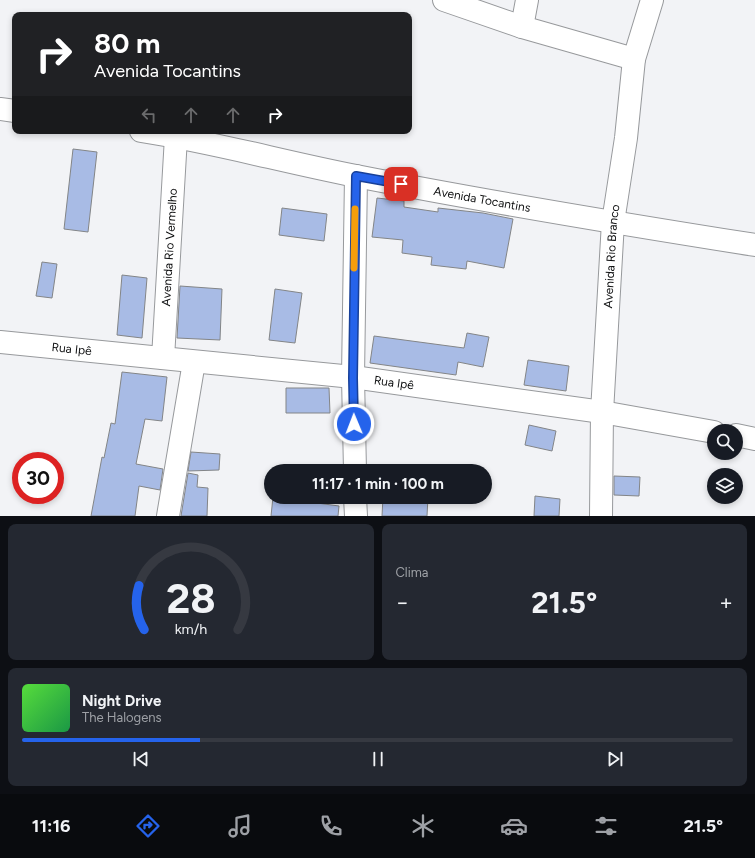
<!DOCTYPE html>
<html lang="pt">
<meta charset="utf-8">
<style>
body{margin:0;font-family:Figtree,sans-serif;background:#242831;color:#f1f3f6;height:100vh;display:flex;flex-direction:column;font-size:15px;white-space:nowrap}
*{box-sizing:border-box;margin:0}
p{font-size:13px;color:#9ea1a6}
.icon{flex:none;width:22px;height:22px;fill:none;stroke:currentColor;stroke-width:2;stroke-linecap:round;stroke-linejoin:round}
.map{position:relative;height:516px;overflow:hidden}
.side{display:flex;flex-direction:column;gap:8px;padding:8px;background:#0d0f14;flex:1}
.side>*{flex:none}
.hud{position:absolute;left:12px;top:12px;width:400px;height:122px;border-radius:8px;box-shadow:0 2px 6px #0003;background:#202124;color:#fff;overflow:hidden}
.controls{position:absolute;left:707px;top:424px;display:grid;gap:8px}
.controls a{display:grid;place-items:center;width:36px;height:36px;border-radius:50%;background:#171b24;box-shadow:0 2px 6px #0003;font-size:20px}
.speed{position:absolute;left:12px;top:452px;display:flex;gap:8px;font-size:20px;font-weight:700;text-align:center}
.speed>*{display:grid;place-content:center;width:52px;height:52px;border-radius:50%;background:#171b24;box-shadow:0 2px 6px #0003;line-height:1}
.speed .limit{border:6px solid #d22;background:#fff;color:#111}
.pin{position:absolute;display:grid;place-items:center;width:34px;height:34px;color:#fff;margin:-17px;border-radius:8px;box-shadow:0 2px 6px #0006}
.me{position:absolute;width:44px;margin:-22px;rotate:359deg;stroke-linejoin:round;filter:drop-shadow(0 0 3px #0008)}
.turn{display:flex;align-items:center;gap:14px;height:84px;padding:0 16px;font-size:18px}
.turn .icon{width:52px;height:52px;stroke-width:2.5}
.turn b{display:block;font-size:28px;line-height:34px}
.lanes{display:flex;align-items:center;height:38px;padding:0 16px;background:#0003;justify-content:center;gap:20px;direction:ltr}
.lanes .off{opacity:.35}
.big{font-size:30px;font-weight:700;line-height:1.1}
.side .card{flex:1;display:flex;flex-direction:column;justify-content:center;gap:6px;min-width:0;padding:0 14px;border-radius:8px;background:#242831}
.side .dial{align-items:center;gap:0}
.dial svg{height:104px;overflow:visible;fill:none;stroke:#363941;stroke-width:7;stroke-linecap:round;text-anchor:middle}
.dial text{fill:#f1f3f6;stroke:none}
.song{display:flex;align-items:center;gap:12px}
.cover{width:48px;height:48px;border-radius:6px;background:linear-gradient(135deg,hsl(110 70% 55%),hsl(140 70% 35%))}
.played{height:4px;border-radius:2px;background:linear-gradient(90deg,#2563eb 25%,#363941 25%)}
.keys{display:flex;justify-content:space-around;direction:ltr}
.heat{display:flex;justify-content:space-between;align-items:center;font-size:22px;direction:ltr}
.side .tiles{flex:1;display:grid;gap:8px;grid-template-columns:1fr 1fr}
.card:last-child{grid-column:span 2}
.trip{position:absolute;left:264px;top:464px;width:228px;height:40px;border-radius:20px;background:#171b24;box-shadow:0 2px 6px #0003;font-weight:700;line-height:40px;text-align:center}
.tab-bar{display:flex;height:64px;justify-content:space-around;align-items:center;background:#090b0e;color:#9ea1a6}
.tab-bar .icon{width:28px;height:28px}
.tab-bar .active{color:#2563eb}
.tab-bar b{font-size:18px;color:#f1f3f6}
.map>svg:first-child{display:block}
</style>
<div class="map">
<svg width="755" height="516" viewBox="0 0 755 516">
<rect width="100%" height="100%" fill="#f2f3f6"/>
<!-- building -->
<g fill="#a8bbe5" stroke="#838587">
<polygon points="73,149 97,152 88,232 64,229"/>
<polygon points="377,198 404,201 404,207 438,212 438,208 483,213 513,219 504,268 467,261 466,269 431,265 432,257 402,253 403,240 372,237"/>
<polygon points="282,208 327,214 324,241 279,235"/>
<polygon points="42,262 57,264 52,298 36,296"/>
<polygon points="122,275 147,278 142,338 117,335"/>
<polygon points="180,286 222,289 220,340 177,338"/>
<polygon points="275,289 302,293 295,343 269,340"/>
<polygon points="467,333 489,337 483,367 458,362 456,375 370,363 374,336 464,348"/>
<polygon points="528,360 569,366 566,391 524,385"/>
<polygon points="122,372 167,377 162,421 145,419 136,464 163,469 160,490 139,486 135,516 91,516 102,457 104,458 111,423 115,424"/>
<polygon points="286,388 329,388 330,413 286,413"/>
<polygon points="529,425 556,431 552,451 525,445"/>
<polygon points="191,452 220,454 219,470 188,471"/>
<polygon points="188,473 198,475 197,487 208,488 207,516 181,516"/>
<polygon points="614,476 640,477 639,496 614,495"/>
<polygon points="535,496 560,499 559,516 534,516"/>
<polygon points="273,497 339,506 338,516 271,516"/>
<polygon points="383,497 428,497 427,516 382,516"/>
</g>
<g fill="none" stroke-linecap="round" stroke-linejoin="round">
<defs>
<g id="minor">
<polyline points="444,0 522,27 634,59"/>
<polyline points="522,27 527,0"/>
<polyline points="0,109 15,111"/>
<path id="s1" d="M 141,131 C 213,142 284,162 356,176 C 488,202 622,224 755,245"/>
<path id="s2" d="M 0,342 L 353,377 L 602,412 L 714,432"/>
<path id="s3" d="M 163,358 L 176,137"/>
<polyline points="736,435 755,439"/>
<polyline points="355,471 353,377 356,176"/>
<polyline points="355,497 356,516"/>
<polyline points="168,516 194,362"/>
<path id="s4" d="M 601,516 L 602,412 L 613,222 L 626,138 L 634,59 L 652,0"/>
</g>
</defs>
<!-- minor casing -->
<use href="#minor" stroke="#97999c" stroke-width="24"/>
<!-- minor -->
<use href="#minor" stroke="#fff" stroke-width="22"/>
</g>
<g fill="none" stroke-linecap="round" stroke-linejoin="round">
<defs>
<polyline id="route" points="354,424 353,378 356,176 401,184"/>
</defs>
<!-- route casing -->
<use href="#route" stroke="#184099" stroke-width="10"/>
<!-- route -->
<use href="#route" stroke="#2563eb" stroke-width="7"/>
<!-- slow -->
<polyline stroke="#f59e0b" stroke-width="7" points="354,268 355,209"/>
</g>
<g text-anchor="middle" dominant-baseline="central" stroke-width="3" stroke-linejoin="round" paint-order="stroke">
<!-- street labels -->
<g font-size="12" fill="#0d0e0f" stroke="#fff">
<text stroke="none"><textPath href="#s1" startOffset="348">Avenida Tocantins</textPath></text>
<text stroke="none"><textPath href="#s3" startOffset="111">Avenida Rio Vermelho</textPath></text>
<text stroke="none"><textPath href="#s4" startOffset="260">Avenida Rio Branco</textPath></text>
<text stroke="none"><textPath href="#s2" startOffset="72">Rua Ipê</textPath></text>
<text stroke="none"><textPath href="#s2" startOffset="396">Rua Ipê</textPath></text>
</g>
</g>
</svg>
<div class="controls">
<a><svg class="icon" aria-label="search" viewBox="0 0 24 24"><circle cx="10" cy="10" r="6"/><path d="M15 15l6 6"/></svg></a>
<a><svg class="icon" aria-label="layers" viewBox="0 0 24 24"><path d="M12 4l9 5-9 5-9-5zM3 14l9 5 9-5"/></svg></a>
</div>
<div class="speed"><div class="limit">30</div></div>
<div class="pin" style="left:401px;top:184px;background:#d93025"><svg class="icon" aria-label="arrive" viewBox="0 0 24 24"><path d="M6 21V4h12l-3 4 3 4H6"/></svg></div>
<svg class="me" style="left:354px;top:424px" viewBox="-20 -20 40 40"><circle r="17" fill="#2563eb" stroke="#fff" stroke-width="3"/><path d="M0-11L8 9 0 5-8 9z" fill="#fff"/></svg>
<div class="trip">11:17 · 1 min · 100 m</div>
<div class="hud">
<div class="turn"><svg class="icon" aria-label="right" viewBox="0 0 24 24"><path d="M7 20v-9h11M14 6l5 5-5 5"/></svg><div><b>80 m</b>Avenida Tocantins</div></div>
<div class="lanes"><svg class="icon off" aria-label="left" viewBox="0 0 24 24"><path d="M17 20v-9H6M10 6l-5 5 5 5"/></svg><svg class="icon off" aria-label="ahead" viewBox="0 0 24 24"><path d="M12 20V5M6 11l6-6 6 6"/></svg><svg class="icon off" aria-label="ahead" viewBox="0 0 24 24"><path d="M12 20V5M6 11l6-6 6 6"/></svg><svg class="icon" aria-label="right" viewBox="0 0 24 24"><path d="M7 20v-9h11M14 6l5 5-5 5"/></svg></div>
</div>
</div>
<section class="side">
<div class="tiles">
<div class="card dial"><svg viewBox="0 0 100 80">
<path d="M14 69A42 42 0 1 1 86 69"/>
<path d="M14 69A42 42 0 0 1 10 35" stroke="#2563eb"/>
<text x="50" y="56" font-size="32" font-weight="700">28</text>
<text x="50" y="72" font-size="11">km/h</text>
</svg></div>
<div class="card"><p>Clima</p>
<div class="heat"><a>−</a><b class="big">21.5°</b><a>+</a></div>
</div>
<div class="card">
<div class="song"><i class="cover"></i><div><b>Night Drive</b><p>The Halogens</p></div></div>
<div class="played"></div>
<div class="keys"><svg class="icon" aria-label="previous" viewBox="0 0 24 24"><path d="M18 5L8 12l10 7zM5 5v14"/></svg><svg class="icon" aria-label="pause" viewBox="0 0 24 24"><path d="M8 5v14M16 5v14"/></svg><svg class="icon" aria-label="next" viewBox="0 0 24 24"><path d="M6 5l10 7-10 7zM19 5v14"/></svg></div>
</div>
</div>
</section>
<nav class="tab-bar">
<b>11:16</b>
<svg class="icon active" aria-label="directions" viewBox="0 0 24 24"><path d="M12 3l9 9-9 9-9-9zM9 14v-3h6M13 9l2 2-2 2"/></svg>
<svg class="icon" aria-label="music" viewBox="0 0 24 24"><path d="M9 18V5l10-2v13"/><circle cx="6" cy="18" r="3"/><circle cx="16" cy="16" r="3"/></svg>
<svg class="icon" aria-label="phone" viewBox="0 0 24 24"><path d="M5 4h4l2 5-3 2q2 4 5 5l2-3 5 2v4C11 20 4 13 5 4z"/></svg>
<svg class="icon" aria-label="climate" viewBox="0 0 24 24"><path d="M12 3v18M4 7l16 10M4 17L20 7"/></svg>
<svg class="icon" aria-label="car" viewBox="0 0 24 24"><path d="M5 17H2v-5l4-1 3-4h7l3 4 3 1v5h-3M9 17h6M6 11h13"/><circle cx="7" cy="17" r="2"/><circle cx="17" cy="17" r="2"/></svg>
<svg class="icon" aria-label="filters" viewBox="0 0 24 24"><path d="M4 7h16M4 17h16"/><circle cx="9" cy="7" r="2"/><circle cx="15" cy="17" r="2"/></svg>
<b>21.5°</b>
</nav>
